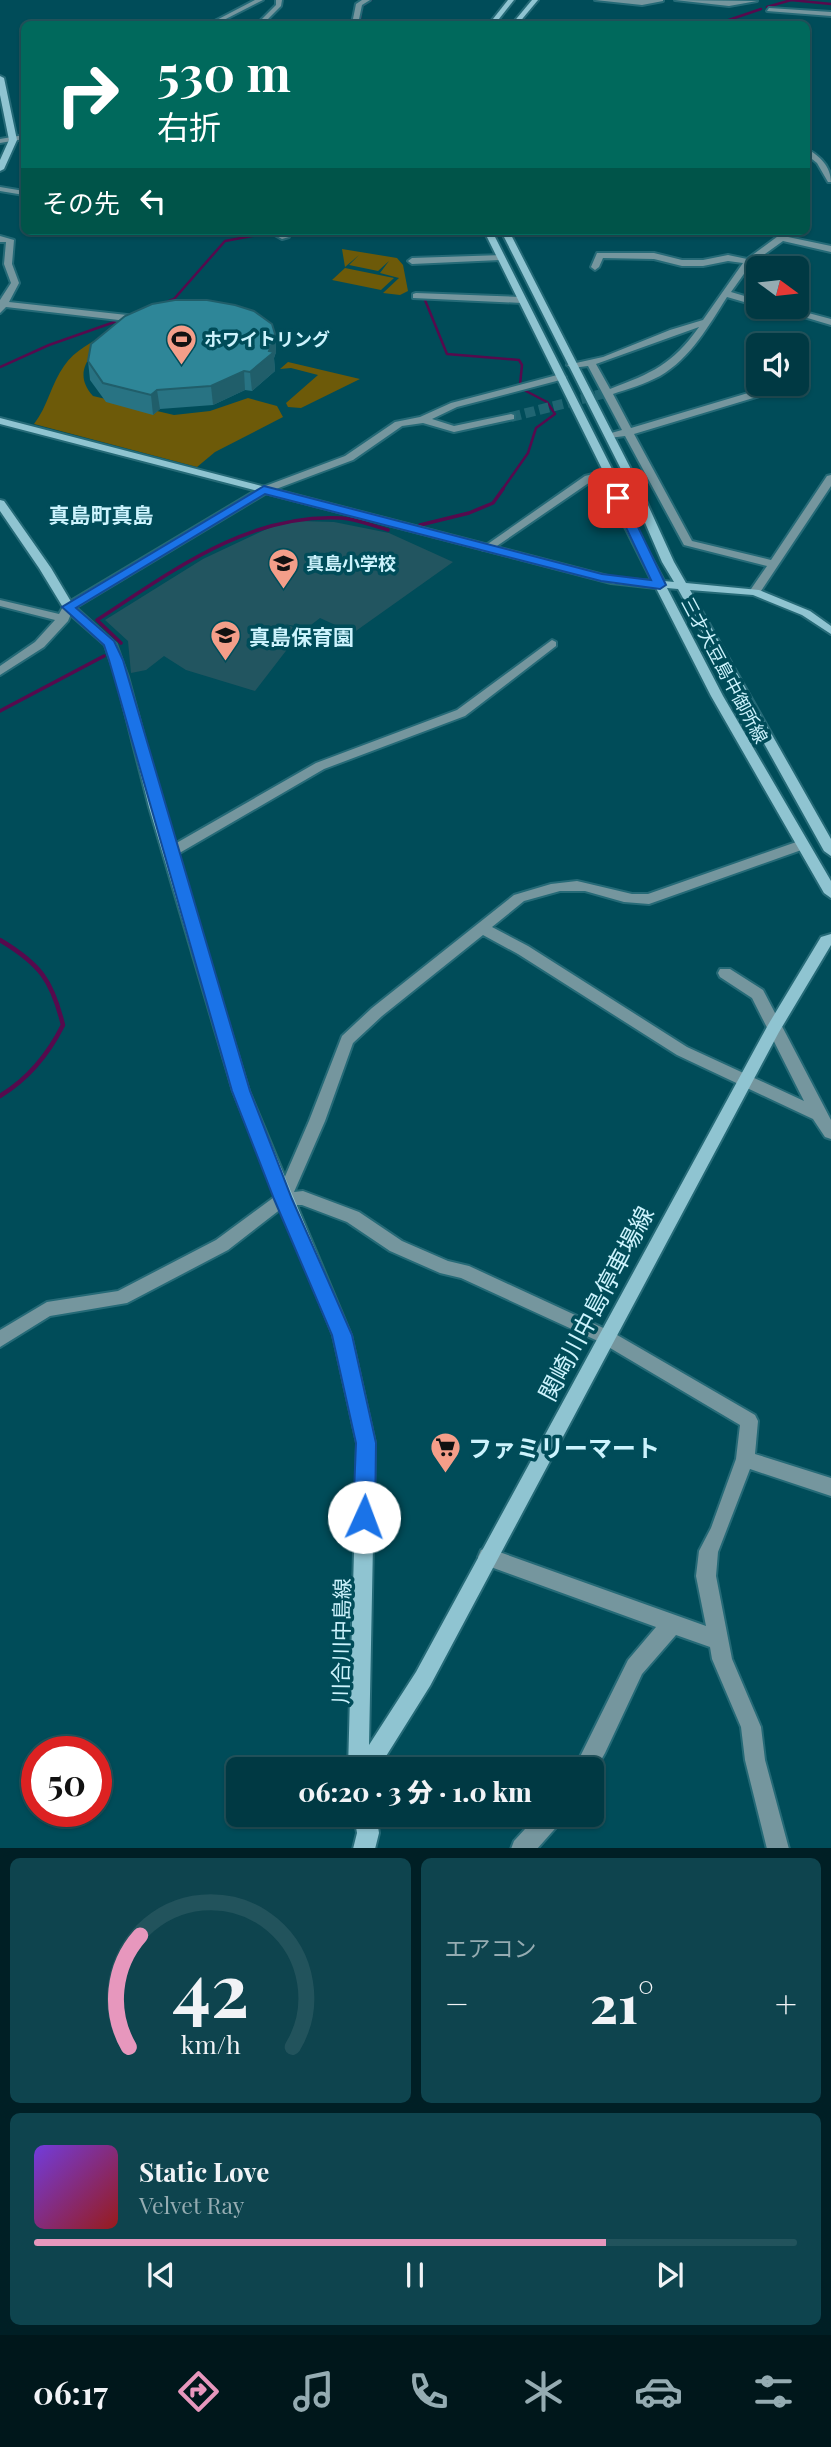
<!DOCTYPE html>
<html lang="ja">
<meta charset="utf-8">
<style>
body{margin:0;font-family:"Playfair Display","Noto Sans JP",serif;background:#0e444e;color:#f1f3f6;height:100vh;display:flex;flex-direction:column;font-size:26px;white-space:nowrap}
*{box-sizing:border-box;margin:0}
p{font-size:23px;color:#95acb2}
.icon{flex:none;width:38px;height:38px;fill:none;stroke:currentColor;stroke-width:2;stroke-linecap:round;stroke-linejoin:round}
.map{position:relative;height:1848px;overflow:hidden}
.drawer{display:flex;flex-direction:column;gap:10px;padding:10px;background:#001f25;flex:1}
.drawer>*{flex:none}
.banner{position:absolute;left:21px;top:21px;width:789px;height:214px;border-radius:10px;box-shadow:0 2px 5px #0004,0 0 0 2px #22535c;background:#00695c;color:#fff;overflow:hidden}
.needle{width:46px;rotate:105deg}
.fabs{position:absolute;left:746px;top:256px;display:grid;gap:14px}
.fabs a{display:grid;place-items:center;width:63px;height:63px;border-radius:10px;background:#003943;box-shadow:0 2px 5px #0004,0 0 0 2px #22535c;font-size:35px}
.speed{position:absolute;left:21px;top:1736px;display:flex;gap:14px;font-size:35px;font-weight:700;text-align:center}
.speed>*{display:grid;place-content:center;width:91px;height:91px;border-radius:50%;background:#003943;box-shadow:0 2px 5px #0004,0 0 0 2px #22535c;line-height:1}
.speed .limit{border:10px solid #d22;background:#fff;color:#111}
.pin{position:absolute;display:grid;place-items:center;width:60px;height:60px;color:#fff;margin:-30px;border-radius:14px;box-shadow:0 4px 10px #0006}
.me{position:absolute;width:77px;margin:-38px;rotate:2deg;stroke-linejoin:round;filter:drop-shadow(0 0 5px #0008)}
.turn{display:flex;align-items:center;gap:24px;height:147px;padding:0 21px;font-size:32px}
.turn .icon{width:91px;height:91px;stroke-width:2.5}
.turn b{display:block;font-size:49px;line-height:60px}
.then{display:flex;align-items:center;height:66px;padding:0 21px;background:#0003;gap:14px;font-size:26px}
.big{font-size:52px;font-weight:800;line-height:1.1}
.drawer .card{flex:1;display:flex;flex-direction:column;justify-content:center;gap:10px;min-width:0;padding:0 24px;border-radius:10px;background:#0e444e}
.drawer .dial{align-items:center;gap:0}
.dial svg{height:182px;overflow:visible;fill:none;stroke:#22535c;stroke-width:7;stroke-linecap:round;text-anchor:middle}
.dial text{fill:#f1f3f6;stroke:none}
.song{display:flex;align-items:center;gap:21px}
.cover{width:84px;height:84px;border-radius:10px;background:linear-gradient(135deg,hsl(260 70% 55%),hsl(0 70% 35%))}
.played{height:7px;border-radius:4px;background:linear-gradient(90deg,#e797bd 75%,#22535c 75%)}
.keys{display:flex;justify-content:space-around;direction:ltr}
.heat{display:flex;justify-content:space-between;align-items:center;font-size:38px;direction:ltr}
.drawer .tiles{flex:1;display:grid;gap:10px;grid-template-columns:1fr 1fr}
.card:last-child{grid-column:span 2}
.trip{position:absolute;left:226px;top:1757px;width:378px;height:70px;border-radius:10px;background:#003943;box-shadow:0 2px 5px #0004,0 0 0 2px #22535c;font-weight:800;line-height:70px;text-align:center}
.tabs{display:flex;height:112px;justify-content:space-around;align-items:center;background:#00171b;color:#95acb2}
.tabs .icon{width:49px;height:49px}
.tabs .on{color:#e797bd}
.tabs b{font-size:32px;color:#f1f3f6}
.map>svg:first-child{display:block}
</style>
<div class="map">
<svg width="831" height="1849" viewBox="0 0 831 1849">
<rect width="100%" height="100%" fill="#004c59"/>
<!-- built -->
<polygon fill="#225560" points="298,521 334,522 389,533 453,562 353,633 320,618 307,628 284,624 302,630 255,691 186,670 164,656 146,670 131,673 128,641 105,620 203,559 271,527"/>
<!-- green -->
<g fill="#6d5a09">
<polygon points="342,249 397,258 403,265 408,291 400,295 383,293 399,278 380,273 389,261 378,271 349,265 359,255 345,267"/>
<polygon points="345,268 394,278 381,290 332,280"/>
<path d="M 108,333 C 92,355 71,371 93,396 L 174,415 L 210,411 L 248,398 L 277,406 L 283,417 L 215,452 L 197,467 L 34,424 C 48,406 51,384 64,366 C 75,350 92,342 108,333 Z"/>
<polygon points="288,362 360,379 301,408 288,407 286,403 318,375 291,368 280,369"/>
</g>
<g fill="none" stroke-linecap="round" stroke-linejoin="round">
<!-- stream-far2 -->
<g stroke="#560a4d" stroke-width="2.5">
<polyline points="767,7 791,0 831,4"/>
<polyline points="359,24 362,6 371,0"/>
<polyline points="717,24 761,9"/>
<polyline points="425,300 447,354 519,360 522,365 520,385"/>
<polyline points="167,302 174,299 225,241 278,231"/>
<polyline points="0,367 49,345 123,319"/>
<polyline points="502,490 528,453 536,428 555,414 547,402 524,390"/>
</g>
<!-- stream-far1 -->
<g stroke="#560a4d" stroke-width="3.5">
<polyline points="420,525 469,513 493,503 503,489"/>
<path d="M 121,643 L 97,620 C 171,572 248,513 341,518 C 357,519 373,526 388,530"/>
<polyline points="0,711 104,656"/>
</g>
<!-- stream -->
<path stroke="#560a4d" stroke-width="4.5" d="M 0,940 C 40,964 52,980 63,1025 C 48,1055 28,1079 0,1096"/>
<!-- street-tunnel -->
<polyline stroke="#1f6572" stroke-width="10" stroke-dasharray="10 4.5" stroke-linecap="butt" points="511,417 610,392"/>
<defs>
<g id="street">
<polygon points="255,0 263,0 216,24 209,24"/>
<polygon points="276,0 282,0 281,6 263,24 257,24 276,5"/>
<polygon points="362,0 370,0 362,5 358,24 352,24 356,4"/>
<polygon points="595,0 663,0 663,1 642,5"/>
<polygon points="675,0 757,1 729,6"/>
<polygon points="769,8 831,12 831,16 767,11"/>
<polygon points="24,135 24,139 0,143 0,139"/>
<path d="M 807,149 C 820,156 831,167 831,182 L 828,182 L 817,163 L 807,155 Z"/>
<polygon points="0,187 24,191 24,195 0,191"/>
<polygon points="268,231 279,231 289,237 282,239"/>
<path d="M 785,231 L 794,231 L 788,237 L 831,246 L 831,252 L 783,241 L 751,264 L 731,292 L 758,300 L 758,306 L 727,297 C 709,325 691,358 660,376 C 645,384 628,389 613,394 L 631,428 L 782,383 L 794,383 L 793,386 L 634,434 L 692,541 L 771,560 L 827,476 L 831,475 L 831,486 L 759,594 L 755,595 L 749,592 L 767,566 L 684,545 L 625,436 L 609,438 L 604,435 L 622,430 L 588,366 L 572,368 L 567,365 L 603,357 L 670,330 L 703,320 L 743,263 L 728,261 L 703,266 L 682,266 L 654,259 L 603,258 L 599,267 L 595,270 L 591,267 L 597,253 L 654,253 L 682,260 L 703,260 L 728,255 L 747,259 ZM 699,327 C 672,365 652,373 610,389 L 596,364 Z"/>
<polygon points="0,236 14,240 12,264 19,283 9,302 136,316 141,319 136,322 6,307 0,313 0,300 11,283 4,264 6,242 0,242"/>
<polygon points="503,255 504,257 500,260 412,264 408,261 412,258"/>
<polygon points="416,293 522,297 526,300 522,303 413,298 413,294"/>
<polygon points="767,306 782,306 831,319 831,325"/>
<polygon points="561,374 566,377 564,379 457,407 432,419 454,426 511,414 514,415 514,419 454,432 423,423 402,426 353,460 268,492 73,609 68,621 44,647 0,675 0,666 35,642 55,620 0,606 0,600 59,614 64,605 260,488 345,456 395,422 420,417 451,403"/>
<polygon points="609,470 613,471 613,475 593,480 491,550 483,550 482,548 585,476"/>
<polygon points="552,640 556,642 556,646 465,716 324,769 176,855 166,855 164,852 166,849 316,763 457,710"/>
<polygon points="802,840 809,845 807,848 649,904 624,902 585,891 560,891 524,901 492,927 528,946 687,1047 804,1101 752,998 720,977 718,973 720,969 730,969 763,990 831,1120 831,1139 825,1137 813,1119 677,1055 518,954 483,935 382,1016 353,1043 325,1121 294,1192 303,1191 359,1212 402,1241 448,1261 469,1266 612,1332 755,1415 758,1421 755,1454 831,1478 831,1496 750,1469 718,1552 716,1576 732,1659 761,1727 765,1760 789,1849 767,1849 745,1760 741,1727 712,1659 710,1647 676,1635 642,1674 605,1753 592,1776 592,1769 574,1769 628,1660 656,1627 488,1566 481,1564 478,1557 481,1550 488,1548 706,1626 696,1576 699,1551 711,1528 736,1459 740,1425 600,1342 461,1278 440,1273 390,1251 347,1222 302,1205 286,1205 228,1250 127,1303 50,1316 0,1347 0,1330 47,1302 118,1291 216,1240 277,1195 309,1121 342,1036 372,1008 514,895 551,884 577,881 632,894 648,894"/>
<polygon points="538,1815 563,1815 560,1823 537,1849 511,1849 514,1841"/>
</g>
<g id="secondary">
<polygon points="508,0 514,0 495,24 489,24"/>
<polygon points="532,0 538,0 518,24 512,24"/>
<polygon points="0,76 4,78 17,140 4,169 0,171 0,160 9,140 0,95"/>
<polygon points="484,231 492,231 614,473 633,523 664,581 674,582 662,562 627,481 501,231 509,231 637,481 674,562 686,583 759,590 810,611 831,626 831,634 802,615 753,595 690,590 831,839 831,856 824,851 678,589 667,588 723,696 831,881 831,898 824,893 711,696 656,588 611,583 0,424 0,418 615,578 652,581 623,523 604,473"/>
<polygon points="0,500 4,501 51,568 73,605 116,644 128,677 163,807 249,1091 351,1335 375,1443 369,1745 416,1672 768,1025 821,937 831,934 831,945 779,1032 430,1686 378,1769 348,1769 357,1443 333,1335 233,1091 149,807 116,677 105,645 64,609 39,568 0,511"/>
<polygon points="354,1815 376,1815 379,1833 375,1849 353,1849 357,1833"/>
</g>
</defs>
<!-- street casing -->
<use href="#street" stroke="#256a77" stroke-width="4"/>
<!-- secondary casing -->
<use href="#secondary" stroke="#256a77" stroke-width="4"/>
<!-- street -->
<use href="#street" fill="#75969e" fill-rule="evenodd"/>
<!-- secondary -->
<use href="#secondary" fill="#8fc4d1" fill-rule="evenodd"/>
</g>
<!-- wall -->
<polygon fill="#287383" points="275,334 276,352 274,358 275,371 252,391 245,390 213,405 160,409 153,415 106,402 90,380 88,361"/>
<!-- shaded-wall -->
<g fill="#205e6a">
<polygon points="275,334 276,352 274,358 275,371 252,391 250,372 269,351"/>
<polygon points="244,371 245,390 213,405 211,386"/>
<polygon points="157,390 160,409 153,415 151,395"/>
</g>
<!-- building -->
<polygon fill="#2e8698" stroke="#205e6a" stroke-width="2" points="175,300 207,300 235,305 254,311 272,324 275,334 269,351 274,352 250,372 244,371 211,386 157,390 151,395 103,383 88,361 91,344 125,316 152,304"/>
<!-- route -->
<polygon fill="#1a73e8" stroke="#114b97" stroke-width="2" points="264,486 602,574 651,580 612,498 618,495 624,498 666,585 660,589 601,581 265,494 76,608 114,641 123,660 250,1091 292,1199 352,1335 376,1443 375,1517 372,1524 364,1527 356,1524 353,1517 356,1443 332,1335 274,1199 232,1091 109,660 104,645 62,607"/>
<!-- icons -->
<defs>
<symbol id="stadium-pin" viewBox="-11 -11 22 30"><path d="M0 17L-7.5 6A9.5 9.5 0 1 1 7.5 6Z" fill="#f49e89" stroke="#004c59"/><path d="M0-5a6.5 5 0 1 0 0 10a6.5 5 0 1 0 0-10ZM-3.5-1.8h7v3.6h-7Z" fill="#111"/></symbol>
<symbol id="school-pin" viewBox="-11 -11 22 30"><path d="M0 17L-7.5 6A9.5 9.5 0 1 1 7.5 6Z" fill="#f49e89" stroke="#004c59"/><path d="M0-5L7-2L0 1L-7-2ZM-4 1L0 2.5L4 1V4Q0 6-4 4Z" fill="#111"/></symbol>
<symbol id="supermarket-pin" viewBox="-11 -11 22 30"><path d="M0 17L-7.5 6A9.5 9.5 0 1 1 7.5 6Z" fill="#f49e89" stroke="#004c59"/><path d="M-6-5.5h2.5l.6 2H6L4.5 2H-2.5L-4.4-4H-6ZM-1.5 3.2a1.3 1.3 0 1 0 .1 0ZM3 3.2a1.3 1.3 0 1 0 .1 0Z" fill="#111"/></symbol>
</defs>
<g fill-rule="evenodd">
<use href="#stadium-pin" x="164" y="322" width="35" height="47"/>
<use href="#school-pin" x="266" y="546" width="35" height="47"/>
<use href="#school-pin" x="208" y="618" width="35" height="47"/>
<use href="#supermarket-pin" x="428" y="1430" width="35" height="47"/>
</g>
<g text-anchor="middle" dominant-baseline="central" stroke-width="7" stroke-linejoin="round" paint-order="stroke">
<!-- far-poi labels -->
<g font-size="18" font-weight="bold" fill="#ccf3fd" stroke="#004c59" text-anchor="start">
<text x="204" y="339">ホワイトリング</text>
<text x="306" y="563">真島小学校</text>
</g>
<!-- far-street labels -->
<g font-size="18" fill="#ccf3fd" stroke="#004c59">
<text transform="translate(725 670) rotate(62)">三才大豆島中御所線</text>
</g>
<!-- far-quarter labels -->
<g font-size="21" font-weight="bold" fill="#ccf3fd" stroke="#004c59">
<text x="101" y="514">真島町真島</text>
</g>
<!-- poi labels -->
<g font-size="21" font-weight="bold" fill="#ccf3fd" stroke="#004c59" text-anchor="start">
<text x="249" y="636">真島保育園</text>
</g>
<!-- street labels -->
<g font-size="21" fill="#ccf3fd" stroke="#004c59">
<text transform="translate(340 1641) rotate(-89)">川合川中島線</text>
</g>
<!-- near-street labels -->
<g font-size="24" fill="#ccf3fd" stroke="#004c59">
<text transform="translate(595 1303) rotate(-62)">関崎川中島停車場線</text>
</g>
<!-- near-poi labels -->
<g font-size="24" font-weight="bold" fill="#ccf3fd" stroke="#004c59" text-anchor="start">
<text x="468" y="1447">ファミリーマート</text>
</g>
</g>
</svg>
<div class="fabs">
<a><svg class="needle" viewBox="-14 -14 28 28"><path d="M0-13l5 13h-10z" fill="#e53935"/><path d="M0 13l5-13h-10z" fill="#95acb2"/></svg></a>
<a><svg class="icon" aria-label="sound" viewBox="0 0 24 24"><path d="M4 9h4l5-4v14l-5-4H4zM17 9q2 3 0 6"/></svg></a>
</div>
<div class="speed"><div class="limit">50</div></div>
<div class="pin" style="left:618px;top:498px;background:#d93025"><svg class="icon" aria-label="arrive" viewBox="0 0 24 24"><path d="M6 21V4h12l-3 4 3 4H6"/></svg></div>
<svg class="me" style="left:364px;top:1517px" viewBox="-20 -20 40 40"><circle r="19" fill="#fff"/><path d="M0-13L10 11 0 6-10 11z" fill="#1a73e8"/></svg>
<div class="trip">06:20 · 3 分 · 1.0 km</div>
<div class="banner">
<div class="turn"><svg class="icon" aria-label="right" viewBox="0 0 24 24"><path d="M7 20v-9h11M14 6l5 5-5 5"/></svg><div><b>530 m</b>右折</div></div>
<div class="then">その先<svg class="icon" aria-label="left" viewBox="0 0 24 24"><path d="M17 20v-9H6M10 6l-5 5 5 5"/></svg></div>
</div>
</div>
<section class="drawer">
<div class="tiles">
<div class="card dial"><svg viewBox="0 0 100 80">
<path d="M14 69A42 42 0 1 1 86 69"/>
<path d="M14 69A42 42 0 0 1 19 20" stroke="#e797bd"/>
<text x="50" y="56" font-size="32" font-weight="700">42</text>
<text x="50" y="72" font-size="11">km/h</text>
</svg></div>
<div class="card"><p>エアコン</p>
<div class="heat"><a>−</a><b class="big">21°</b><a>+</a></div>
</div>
<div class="card">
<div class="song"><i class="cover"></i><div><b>Static Love</b><p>Velvet Ray</p></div></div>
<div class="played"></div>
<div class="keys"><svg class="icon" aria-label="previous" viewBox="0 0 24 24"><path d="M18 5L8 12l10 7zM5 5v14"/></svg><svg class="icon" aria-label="pause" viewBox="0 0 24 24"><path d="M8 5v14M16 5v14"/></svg><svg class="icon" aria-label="next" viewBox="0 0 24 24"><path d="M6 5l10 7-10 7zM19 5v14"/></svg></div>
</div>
</div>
</section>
<nav class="tabs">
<b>06:17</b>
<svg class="icon on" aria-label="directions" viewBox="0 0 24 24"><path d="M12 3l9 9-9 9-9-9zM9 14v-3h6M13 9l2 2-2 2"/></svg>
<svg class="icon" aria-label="music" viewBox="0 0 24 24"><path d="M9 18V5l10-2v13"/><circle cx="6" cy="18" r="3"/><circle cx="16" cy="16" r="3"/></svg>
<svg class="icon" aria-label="phone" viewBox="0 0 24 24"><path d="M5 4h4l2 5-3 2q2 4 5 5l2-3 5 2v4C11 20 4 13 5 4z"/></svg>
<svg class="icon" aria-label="climate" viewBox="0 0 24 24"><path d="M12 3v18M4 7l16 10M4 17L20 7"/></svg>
<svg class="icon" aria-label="car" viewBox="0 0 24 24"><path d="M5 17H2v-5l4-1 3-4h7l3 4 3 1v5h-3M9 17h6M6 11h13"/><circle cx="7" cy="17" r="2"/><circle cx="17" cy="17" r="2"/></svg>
<svg class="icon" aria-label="filters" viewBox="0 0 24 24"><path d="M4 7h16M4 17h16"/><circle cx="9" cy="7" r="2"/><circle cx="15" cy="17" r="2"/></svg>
</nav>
